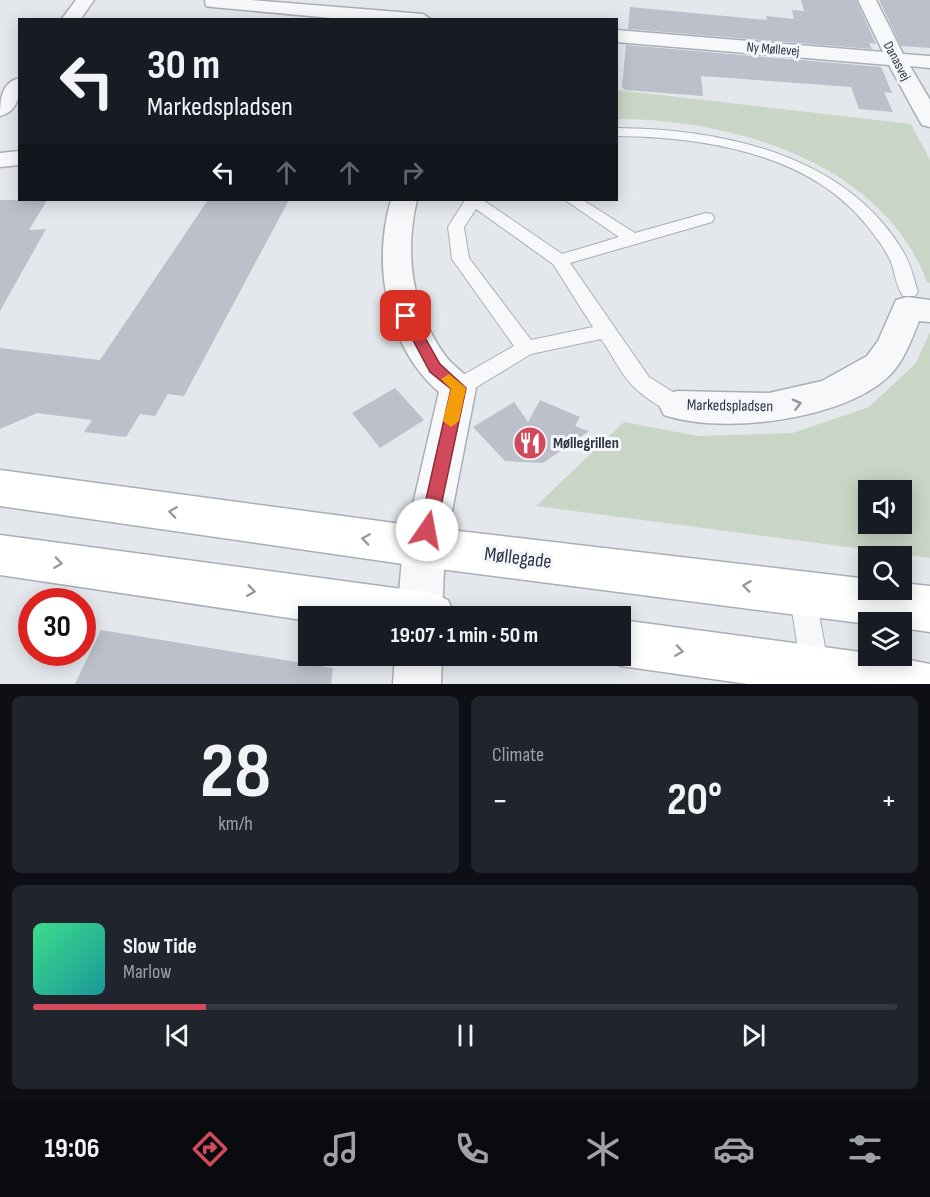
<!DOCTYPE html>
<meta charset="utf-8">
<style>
body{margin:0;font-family:"Sofia Sans Condensed",sans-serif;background:#20242c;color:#f1f3f6;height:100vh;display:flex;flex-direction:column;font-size:22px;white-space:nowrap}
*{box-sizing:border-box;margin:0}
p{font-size:20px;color:#9ea1a6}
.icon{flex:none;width:33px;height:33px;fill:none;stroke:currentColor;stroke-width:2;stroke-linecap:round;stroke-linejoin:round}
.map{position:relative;height:684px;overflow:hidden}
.sheet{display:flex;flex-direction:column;gap:12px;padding:12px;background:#0d0f14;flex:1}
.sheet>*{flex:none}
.banner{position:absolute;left:18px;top:18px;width:600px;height:183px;border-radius:0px;box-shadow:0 3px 15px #0003;background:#171b24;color:#f1f3f6;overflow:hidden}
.fabs{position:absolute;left:858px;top:480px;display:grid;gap:12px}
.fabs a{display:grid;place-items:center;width:54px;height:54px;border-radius:0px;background:#171b24;box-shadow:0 3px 15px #0003;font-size:30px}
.speed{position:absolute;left:18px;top:588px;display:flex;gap:12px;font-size:30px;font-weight:700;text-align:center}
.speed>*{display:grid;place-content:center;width:78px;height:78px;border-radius:50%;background:#171b24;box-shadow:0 3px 15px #0003;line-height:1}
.speed .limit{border:9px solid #d22;background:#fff;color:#111}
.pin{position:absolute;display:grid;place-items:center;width:51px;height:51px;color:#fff;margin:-26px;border-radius:12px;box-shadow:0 3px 9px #0006}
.me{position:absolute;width:66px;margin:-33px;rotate:12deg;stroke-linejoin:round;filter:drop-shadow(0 0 4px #0008)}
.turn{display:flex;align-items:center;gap:21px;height:126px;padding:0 30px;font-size:27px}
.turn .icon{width:78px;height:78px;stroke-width:2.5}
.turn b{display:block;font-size:42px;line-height:51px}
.lanes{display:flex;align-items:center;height:57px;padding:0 30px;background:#0003;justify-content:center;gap:30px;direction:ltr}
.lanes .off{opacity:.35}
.big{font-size:45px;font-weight:700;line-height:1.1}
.sheet .tile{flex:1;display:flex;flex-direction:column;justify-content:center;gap:9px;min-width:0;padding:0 21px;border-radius:9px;background:#20242c}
.sheet .dial{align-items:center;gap:0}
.dial b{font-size:78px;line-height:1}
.song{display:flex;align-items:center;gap:18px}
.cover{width:72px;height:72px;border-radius:9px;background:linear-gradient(135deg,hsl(150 70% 55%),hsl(180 70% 35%))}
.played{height:6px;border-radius:3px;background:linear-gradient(90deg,#d1495b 20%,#363941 20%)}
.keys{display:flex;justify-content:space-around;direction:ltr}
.heat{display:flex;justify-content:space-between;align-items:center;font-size:33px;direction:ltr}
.sheet .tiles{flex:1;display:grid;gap:12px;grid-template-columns:1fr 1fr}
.tile:last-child{grid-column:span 2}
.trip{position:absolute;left:298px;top:606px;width:333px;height:60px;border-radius:0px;background:#171b24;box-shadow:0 3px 15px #0003;font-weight:700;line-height:60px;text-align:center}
.dock{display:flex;height:96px;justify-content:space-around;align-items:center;background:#090b0e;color:#9ea1a6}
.dock .icon{width:42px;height:42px}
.dock .selected{color:#d1495b}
.dock b{font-size:27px;color:#f1f3f6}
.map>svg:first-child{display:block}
</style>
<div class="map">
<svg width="930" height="684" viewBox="0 0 930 684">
<rect width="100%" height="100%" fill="#e4e7ec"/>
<!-- green -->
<g fill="#c9d6c5" fill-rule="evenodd">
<path d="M 617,90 L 911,124 L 930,160 L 930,283 L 927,282 C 882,162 733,119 617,119 Z"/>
<path d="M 930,332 L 930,558 L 536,506 L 624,422 L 698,436 L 793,433 L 869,407 L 916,363 ZM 868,490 L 902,490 L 902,524 L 868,524 Z"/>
</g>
<!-- building -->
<g fill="#bbc0ca">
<polygon points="801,0 856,0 876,44 869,43 872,49 628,29 630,7 767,20 766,16 794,19 792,10 804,11"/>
<polygon points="879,0 930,0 930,48 901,46"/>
<polygon points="626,45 881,67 892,93 884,92 893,112 859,109 851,87 701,76 703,96 625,90 622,87"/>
<polygon points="0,200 47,200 29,230 46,229 0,311"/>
<polygon points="208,200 289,200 184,396 168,394 155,416 140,414 126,437 84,432 92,420 37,413 0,429 0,348 100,360"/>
<polygon points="395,388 424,420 380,448 352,413"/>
<polygon points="540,400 580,417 575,426 589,431 543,463 505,461 473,427 514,402 528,422"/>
<polygon points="101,630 333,668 331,684 75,684"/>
</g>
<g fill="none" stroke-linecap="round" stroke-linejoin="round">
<defs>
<g id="service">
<path d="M 616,128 C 722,129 846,154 904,253 C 911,265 914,279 918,292 L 915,296 L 903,296 C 896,286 895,273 891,262 C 886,250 876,237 868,227 C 810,153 704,137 616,136 Z"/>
<path d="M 465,200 L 483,200 L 562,254 L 619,237 L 565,200 L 583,200 L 635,233 L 706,213 L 712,214 L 714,218 L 712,222 L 570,263 L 649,377 L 684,399 L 688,405 L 684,411 C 670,416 647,399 636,389 C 622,377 612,354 601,339 L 531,354 L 465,394 L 458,396 L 451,394 L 448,388 L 451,382 L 514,346 L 452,259 L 448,227 ZM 476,209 L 553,264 L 593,327 L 531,340 L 469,258 L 464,227 Z"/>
<polygon points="802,580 811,584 815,593 832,684 804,684 789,593 793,584"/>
</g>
<g id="minor">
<polygon points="205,0 251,0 423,14 432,20 353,20 212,7 206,6"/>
<polygon points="858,0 876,0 903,54 930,56 930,68 910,66 930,100 930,127 922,125 919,120 889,65 616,42 616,30 883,52"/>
<polygon points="20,151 20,165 0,167 0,153"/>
<path d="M 391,200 L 417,200 C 404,254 412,308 444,354 C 454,368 468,374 476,388 L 445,547 L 442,616 L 397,616 L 403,547 L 439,392 C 386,346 372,265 391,200 Z"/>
<path d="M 907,297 L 930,300 L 930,322 L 919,321 C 912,339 903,363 888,377 C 842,420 722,435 664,415 L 659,405 L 664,395 L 677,391 L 769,393 L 822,381 L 867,356 L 878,341 L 896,300 Z"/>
<polygon points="395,656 442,656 441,684 393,684"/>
</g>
<g id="tertiary">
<polygon points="76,0 94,0 80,20 61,20"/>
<path d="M 20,78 C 20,94 19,111 0,116 C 0,100 1,82 20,78 Z"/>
</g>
<g id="secondary">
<polygon points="0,470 424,527 868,579 868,590 902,590 902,583 930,586 930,632 902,628 902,622 868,624 424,567 0,506"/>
<polygon points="0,535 432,593 448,600 455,616 309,616 309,621 0,575"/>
<polygon points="621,620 868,653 868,656 889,656 930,664 930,684 748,684 621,666 605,659 603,656 621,656"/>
</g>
</defs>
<!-- service casing -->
<use href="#service" stroke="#a9aeb7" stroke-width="2"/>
<!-- minor casing -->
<use href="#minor" stroke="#a9aeb7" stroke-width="3"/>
<!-- tertiary casing -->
<use href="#tertiary" stroke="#a9aeb7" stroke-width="3"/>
<!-- secondary casing -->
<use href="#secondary" stroke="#a9aeb7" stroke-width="3"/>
<!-- service -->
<use href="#service" fill="#f7f8fa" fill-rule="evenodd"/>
<!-- minor -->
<use href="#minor" fill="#f7f8fa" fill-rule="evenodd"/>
<!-- tertiary -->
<use href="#tertiary" fill="#f7f8fa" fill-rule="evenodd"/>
<!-- secondary -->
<use href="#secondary" fill="#fff" fill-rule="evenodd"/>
</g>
<!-- one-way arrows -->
<defs><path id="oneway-chevron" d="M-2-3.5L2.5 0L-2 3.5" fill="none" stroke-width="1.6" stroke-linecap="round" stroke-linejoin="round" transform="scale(1.5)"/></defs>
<use stroke="#9196a0" href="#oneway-chevron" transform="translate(797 404) rotate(-14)"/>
<g stroke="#959aa2">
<use href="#oneway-chevron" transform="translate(173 512) rotate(-172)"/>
<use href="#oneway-chevron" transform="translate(366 539) rotate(-172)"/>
<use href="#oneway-chevron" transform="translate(58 563) rotate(8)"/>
<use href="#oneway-chevron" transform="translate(747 586) rotate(-173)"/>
<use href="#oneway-chevron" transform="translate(251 591) rotate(8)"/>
<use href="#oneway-chevron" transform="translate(679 651) rotate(8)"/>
</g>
<!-- route -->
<polygon fill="#d1495b" stroke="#882f3b" stroke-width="1.5" points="406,311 411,313 440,364 466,388 436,530 433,535 427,538 421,535 419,530 451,389 430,372 400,316"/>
<!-- slow -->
<polygon fill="#f59e0b" points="449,374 466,388 459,421 451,427 443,421 451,389 441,379"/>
<!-- icons -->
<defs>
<symbol id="restaurant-disc" viewBox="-11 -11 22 22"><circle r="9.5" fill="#d1495b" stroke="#f4f6f9"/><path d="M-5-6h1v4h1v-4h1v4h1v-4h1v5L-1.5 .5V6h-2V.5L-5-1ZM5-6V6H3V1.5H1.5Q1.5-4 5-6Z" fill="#fff"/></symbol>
</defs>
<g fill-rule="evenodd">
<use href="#restaurant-disc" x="511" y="424" width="38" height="38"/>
</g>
<g text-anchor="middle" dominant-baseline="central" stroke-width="6" stroke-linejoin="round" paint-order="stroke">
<!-- far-street labels -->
<g font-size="14" fill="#2b3445" stroke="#f4f6f9">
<text transform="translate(773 49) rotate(5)">Ny Møllevej</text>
<text transform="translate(897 61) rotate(62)">Danasvej</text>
</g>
<!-- street labels -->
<g font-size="16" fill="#2b3445" stroke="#f4f6f9">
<text transform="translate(730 406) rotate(1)">Markedspladsen</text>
</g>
<!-- poi labels -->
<g font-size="16" font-weight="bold" fill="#2b3445" stroke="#f4f6f9" text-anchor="start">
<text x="553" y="443">Møllegrillen</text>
</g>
<!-- near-street labels -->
<g font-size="20" fill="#2b3445" stroke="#f4f6f9">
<text transform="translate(518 558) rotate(7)">Møllegade</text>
</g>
</g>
</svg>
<div class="fabs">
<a><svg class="icon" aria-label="sound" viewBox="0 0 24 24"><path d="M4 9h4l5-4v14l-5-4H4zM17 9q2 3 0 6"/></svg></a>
<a><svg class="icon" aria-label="search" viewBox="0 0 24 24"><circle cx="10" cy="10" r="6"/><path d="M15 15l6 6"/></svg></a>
<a><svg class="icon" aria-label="layers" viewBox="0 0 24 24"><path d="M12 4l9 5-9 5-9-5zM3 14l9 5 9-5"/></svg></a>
</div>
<div class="speed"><div class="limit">30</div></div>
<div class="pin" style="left:406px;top:316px;background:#d93025"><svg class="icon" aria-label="arrive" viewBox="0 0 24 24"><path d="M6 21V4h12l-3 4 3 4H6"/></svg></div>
<svg class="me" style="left:427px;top:530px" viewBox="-20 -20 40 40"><circle r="19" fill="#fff"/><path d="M0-13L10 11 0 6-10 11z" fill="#d1495b"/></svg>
<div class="trip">19:07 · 1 min · 50 m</div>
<div class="banner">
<div class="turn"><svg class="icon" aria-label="left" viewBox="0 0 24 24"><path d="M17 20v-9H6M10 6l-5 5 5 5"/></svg><div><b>30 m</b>Markedspladsen</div></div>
<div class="lanes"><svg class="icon" aria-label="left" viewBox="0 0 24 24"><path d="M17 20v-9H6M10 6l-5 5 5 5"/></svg><svg class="icon off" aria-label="ahead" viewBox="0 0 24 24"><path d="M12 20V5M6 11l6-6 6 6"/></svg><svg class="icon off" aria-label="ahead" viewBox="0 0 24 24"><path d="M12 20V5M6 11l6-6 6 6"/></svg><svg class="icon off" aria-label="right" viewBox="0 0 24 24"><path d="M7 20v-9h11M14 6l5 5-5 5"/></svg></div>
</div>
</div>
<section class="sheet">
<div class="tiles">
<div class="tile dial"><b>28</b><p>km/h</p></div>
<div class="tile"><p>Climate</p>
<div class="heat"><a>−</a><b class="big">20°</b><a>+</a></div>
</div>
<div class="tile">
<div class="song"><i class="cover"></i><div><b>Slow Tide</b><p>Marlow</p></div></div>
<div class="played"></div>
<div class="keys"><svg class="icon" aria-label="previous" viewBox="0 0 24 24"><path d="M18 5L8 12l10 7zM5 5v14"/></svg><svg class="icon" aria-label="pause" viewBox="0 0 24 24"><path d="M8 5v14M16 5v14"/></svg><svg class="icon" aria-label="next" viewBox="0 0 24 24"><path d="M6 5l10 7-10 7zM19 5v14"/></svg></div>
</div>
</div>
</section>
<nav class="dock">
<b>19:06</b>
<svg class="icon selected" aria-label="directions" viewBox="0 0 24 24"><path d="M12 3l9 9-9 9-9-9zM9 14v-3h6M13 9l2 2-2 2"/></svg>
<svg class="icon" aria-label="music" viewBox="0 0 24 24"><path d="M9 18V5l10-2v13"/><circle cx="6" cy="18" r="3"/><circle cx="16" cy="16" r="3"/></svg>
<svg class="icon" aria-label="phone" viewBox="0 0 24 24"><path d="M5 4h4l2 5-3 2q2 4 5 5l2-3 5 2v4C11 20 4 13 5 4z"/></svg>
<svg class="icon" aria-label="climate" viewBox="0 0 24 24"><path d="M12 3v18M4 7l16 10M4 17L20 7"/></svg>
<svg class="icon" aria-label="car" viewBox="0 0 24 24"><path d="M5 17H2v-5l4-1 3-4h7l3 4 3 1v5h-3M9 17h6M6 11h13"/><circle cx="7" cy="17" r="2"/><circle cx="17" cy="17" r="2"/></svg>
<svg class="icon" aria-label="filters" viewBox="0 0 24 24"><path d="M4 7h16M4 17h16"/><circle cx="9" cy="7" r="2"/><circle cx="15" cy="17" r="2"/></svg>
</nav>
